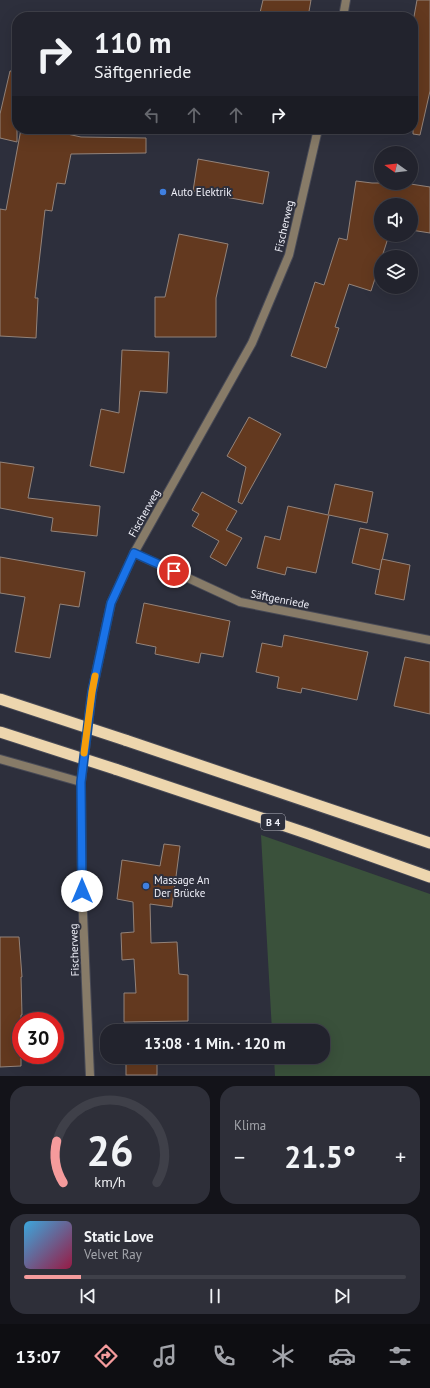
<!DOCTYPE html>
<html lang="de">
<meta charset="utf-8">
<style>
body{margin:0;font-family:"PT Sans",sans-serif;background:#2e2f39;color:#f1f3f6;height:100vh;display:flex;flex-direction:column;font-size:15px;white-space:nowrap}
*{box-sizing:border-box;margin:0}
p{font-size:13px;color:#a2a4aa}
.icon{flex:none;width:22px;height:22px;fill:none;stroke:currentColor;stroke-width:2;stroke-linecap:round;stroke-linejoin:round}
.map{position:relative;height:1076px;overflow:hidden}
.side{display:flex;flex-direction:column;gap:10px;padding:10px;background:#131319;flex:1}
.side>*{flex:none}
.hud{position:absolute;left:12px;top:12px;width:406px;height:122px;border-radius:16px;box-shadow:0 4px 16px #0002,0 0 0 1px #3f4049;background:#22232d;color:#f1f3f6;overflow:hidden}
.needle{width:26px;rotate:284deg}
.fabs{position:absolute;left:374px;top:146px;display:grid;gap:8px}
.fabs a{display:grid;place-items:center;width:44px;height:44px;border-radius:50%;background:#22232d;box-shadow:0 4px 16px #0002,0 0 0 1px #3f4049;font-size:20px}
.speed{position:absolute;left:12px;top:1012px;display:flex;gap:8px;font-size:20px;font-weight:700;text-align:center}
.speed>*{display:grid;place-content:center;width:52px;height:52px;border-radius:50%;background:#22232d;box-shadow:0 4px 16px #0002,0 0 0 1px #3f4049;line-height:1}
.speed .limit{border:6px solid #d22;background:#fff;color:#111}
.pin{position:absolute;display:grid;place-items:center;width:34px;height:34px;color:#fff;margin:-17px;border:2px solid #fff;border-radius:50%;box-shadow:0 1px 4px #0007}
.me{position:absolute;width:44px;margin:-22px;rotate:0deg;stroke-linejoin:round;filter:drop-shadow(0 0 3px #0008)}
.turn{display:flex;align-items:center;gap:14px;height:84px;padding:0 16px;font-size:18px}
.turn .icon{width:52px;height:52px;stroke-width:2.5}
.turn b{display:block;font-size:28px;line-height:34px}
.lanes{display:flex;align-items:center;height:38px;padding:0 16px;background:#0003;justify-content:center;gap:20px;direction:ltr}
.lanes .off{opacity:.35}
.big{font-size:30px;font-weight:800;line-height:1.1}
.side .tile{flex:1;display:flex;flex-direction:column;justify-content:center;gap:6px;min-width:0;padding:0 14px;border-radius:16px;background:#2e2f39}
.side .dial{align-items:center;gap:0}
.dial svg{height:104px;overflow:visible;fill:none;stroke:#3f4049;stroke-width:7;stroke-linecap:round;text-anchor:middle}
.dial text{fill:#f1f3f6;stroke:none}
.song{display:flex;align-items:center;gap:12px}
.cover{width:48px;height:48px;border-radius:6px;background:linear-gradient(135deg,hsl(200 70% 55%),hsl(340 70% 35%))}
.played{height:4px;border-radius:2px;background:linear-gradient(90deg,#f59b9c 15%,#3f4049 15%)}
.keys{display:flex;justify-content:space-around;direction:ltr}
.heat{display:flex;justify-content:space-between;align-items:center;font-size:22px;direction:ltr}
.side .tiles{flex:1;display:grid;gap:10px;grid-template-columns:1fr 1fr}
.tile:last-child{grid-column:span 2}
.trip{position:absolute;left:100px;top:1024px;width:230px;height:40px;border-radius:16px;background:#22232d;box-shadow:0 4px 16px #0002,0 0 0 1px #3f4049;font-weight:800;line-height:40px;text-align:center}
.tabs{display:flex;height:64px;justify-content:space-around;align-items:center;background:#0e0e12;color:#a2a4aa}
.tabs .icon{width:28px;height:28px}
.tabs .current{color:#f59b9c}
.tabs b{font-size:18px;color:#f1f3f6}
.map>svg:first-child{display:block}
</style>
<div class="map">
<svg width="430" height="1076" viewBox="0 0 430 1076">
<rect width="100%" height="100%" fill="#2d2f3c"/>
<!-- green -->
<polygon fill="#3a513b" points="261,835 430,894 430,1076 275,1076 274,1057 323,1057 323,1031 272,1031"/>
<!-- building -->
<g fill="#63391f" stroke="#93837a">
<polygon points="263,0 311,0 308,17 259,17"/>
<polygon points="417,0 430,0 430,91 420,135 413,134 413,22"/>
<polygon points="10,71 17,71 17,142 0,138 0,114"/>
<polygon points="21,129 44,129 81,137 146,138 146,153 71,154 65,184 57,183 52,211 45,210 35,298 38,298 36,338 0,336 0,209 6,210"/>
<polygon points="198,159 269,172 263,204 193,191"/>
<polygon points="356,181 372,183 404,183 430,187 430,233 411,230 411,205 381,205 381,235 389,235 371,291 349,284 335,327 339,328 326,368 291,356 315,282 324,285 339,238 347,240"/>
<polygon points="179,234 228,244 216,298 216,337 155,337 155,297 165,297"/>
<polygon points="122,350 169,352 167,393 140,391 124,473 90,466 101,409 119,413"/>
<polygon points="249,417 281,434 242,504 238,502 246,467 227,456"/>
<polygon points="0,462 34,467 28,498 100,506 97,536 51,531 53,518 0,508"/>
<polygon points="335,484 373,492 367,523 329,515 316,573 287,567 285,575 257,568 265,536 280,540 288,506 328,515"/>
<polygon points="202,492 237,511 226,530 242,538 226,566 210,557 219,541 192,526 199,514 192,510"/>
<polygon points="360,528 388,534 380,570 352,563"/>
<polygon points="0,557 85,572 79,607 60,604 50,658 15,652 25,597 0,593"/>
<polygon points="382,559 410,565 404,600 375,594"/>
<polygon points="144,603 230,621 223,657 201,653 199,663 155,654 156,647 136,643"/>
<polygon points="284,635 368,652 357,700 302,688 301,693 277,688 279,677 256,672 262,643 282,647"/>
<polygon points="405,657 430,662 430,714 394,706"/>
<polygon points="164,844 180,846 172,907 150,904 151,943 177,942 179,974 188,975 188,1021 124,1022 124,993 136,993 134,959 122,960 121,933 134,932 133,902 117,899 122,860 160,866"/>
<polygon points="0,937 19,937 22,977 21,977 22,1015 21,1015 21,1066 0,1067"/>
<rect x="126" y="1057" width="31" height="18"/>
</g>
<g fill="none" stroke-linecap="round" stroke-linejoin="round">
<defs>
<g id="minor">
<polyline points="343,17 346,0"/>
<polyline points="134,553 240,602 430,640"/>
<polyline points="0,759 81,782"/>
<polyline points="90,1076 82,891 81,782 92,692 111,603 134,553 252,343 289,255 318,129"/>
</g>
<g id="trunk">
<polyline points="125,740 430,843"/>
<polyline points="115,769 309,834 430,877"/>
</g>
</defs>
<!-- minor casing -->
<use href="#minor" stroke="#484a56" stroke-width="10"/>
<!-- trunk casing -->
<use href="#trunk" stroke="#484a56" stroke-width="13"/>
<!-- minor -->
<use href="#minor" stroke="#877b68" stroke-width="8"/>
<!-- trunk -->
<use href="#trunk" stroke="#edd6ae" stroke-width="11"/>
<defs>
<g id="trunk-bridge">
<polyline points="0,699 125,740"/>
<polyline points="0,732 115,769"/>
</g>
</defs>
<!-- trunk-bridge casing -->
<use href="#trunk-bridge" stroke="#484a56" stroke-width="13" stroke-linecap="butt"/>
<!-- trunk-bridge -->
<use href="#trunk-bridge" stroke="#edd6ae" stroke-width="11"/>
</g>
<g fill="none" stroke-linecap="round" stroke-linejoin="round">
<defs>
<polyline id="route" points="82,891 81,782 92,692 111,603 134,553 174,571"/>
</defs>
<!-- route casing -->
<use href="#route" stroke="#114b97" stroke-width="10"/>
<!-- route -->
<use href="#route" stroke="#1a73e8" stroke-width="7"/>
<!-- slow -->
<polyline stroke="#f59e0b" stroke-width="7" points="84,753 92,692 95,676"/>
</g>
<!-- markers -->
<g fill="#3f7fe0" stroke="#2d2f3c" stroke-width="1.5">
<circle cx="163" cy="192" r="4"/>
<circle cx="146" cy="886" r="4"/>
</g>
<g text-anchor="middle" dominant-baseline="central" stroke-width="4" stroke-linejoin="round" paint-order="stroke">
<!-- shield labels -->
<rect fill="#2d2f3c" stroke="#b5b6c0" stroke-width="1" x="261" y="814" width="24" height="16" rx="3"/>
<g font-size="10" font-weight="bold" fill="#eff0f9">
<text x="273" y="822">B 4</text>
</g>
<!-- poi labels -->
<g font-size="11" fill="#eff0f9" stroke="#2d2f3c" text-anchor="start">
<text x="171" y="192">Auto Elektrik</text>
<text x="154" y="880">Massage An<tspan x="154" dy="13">Der Brücke</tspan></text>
</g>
<!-- street labels -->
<g font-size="11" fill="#eff0f9" stroke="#2d2f3c">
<text transform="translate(284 226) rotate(-77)">Fischerweg</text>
<text transform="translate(144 513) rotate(-61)">Fischerweg</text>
<text transform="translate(280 599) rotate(11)">Säftgenriede</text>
<text transform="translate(74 950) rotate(-92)">Fischerweg</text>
</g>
</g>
</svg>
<div class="fabs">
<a><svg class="needle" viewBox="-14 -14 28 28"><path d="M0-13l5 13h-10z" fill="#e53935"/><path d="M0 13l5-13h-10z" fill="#a2a4aa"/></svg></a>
<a><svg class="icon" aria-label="sound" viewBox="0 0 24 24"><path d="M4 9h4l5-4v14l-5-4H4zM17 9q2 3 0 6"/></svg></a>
<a><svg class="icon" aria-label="layers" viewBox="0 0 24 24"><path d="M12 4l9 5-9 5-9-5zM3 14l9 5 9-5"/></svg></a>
</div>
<div class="speed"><div class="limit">30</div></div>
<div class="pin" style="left:174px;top:571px;background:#d93025"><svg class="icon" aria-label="arrive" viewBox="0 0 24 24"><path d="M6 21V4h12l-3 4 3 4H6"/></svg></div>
<svg class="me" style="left:82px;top:891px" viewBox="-20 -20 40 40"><circle r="19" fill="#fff"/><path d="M0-13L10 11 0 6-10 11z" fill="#1a73e8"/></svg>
<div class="trip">13:08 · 1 Min. · 120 m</div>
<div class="hud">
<div class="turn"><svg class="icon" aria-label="right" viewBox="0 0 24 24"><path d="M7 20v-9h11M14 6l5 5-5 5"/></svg><div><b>110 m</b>Säftgenriede</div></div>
<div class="lanes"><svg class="icon off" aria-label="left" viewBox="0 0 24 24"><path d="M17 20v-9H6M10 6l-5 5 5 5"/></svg><svg class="icon off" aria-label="ahead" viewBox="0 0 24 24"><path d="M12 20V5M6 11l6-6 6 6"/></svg><svg class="icon off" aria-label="ahead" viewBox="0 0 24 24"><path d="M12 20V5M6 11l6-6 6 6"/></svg><svg class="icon" aria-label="right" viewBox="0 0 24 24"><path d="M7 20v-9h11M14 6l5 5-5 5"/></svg></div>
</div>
</div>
<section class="side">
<div class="tiles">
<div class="tile dial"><svg viewBox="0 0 100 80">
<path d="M14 69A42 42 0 1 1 86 69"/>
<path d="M14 69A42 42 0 0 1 9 37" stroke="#f59b9c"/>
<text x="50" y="56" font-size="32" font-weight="700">26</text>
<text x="50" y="72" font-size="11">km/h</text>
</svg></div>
<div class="tile"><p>Klima</p>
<div class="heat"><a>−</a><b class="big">21.5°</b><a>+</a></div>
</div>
<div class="tile">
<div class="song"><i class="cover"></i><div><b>Static Love</b><p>Velvet Ray</p></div></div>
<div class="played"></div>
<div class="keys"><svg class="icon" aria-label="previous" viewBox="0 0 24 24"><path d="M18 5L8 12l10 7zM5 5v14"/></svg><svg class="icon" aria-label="pause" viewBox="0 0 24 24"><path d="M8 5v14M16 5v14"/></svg><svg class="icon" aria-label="next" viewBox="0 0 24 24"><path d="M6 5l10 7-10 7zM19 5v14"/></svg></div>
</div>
</div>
</section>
<nav class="tabs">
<b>13:07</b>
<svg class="icon current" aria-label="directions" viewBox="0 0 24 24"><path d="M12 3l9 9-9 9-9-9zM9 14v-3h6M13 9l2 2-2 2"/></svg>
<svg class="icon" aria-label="music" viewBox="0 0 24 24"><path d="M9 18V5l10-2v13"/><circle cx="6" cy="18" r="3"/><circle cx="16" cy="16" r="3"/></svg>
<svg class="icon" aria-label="phone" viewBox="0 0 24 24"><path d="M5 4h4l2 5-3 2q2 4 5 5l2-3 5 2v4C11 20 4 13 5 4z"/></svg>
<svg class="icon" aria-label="climate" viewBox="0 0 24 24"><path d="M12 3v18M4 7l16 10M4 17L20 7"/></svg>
<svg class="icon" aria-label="car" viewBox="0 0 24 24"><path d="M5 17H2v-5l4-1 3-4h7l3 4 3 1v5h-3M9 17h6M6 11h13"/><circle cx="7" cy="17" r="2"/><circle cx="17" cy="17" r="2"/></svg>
<svg class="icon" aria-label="filters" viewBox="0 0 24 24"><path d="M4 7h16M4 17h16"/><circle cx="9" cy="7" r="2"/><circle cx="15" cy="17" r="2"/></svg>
</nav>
